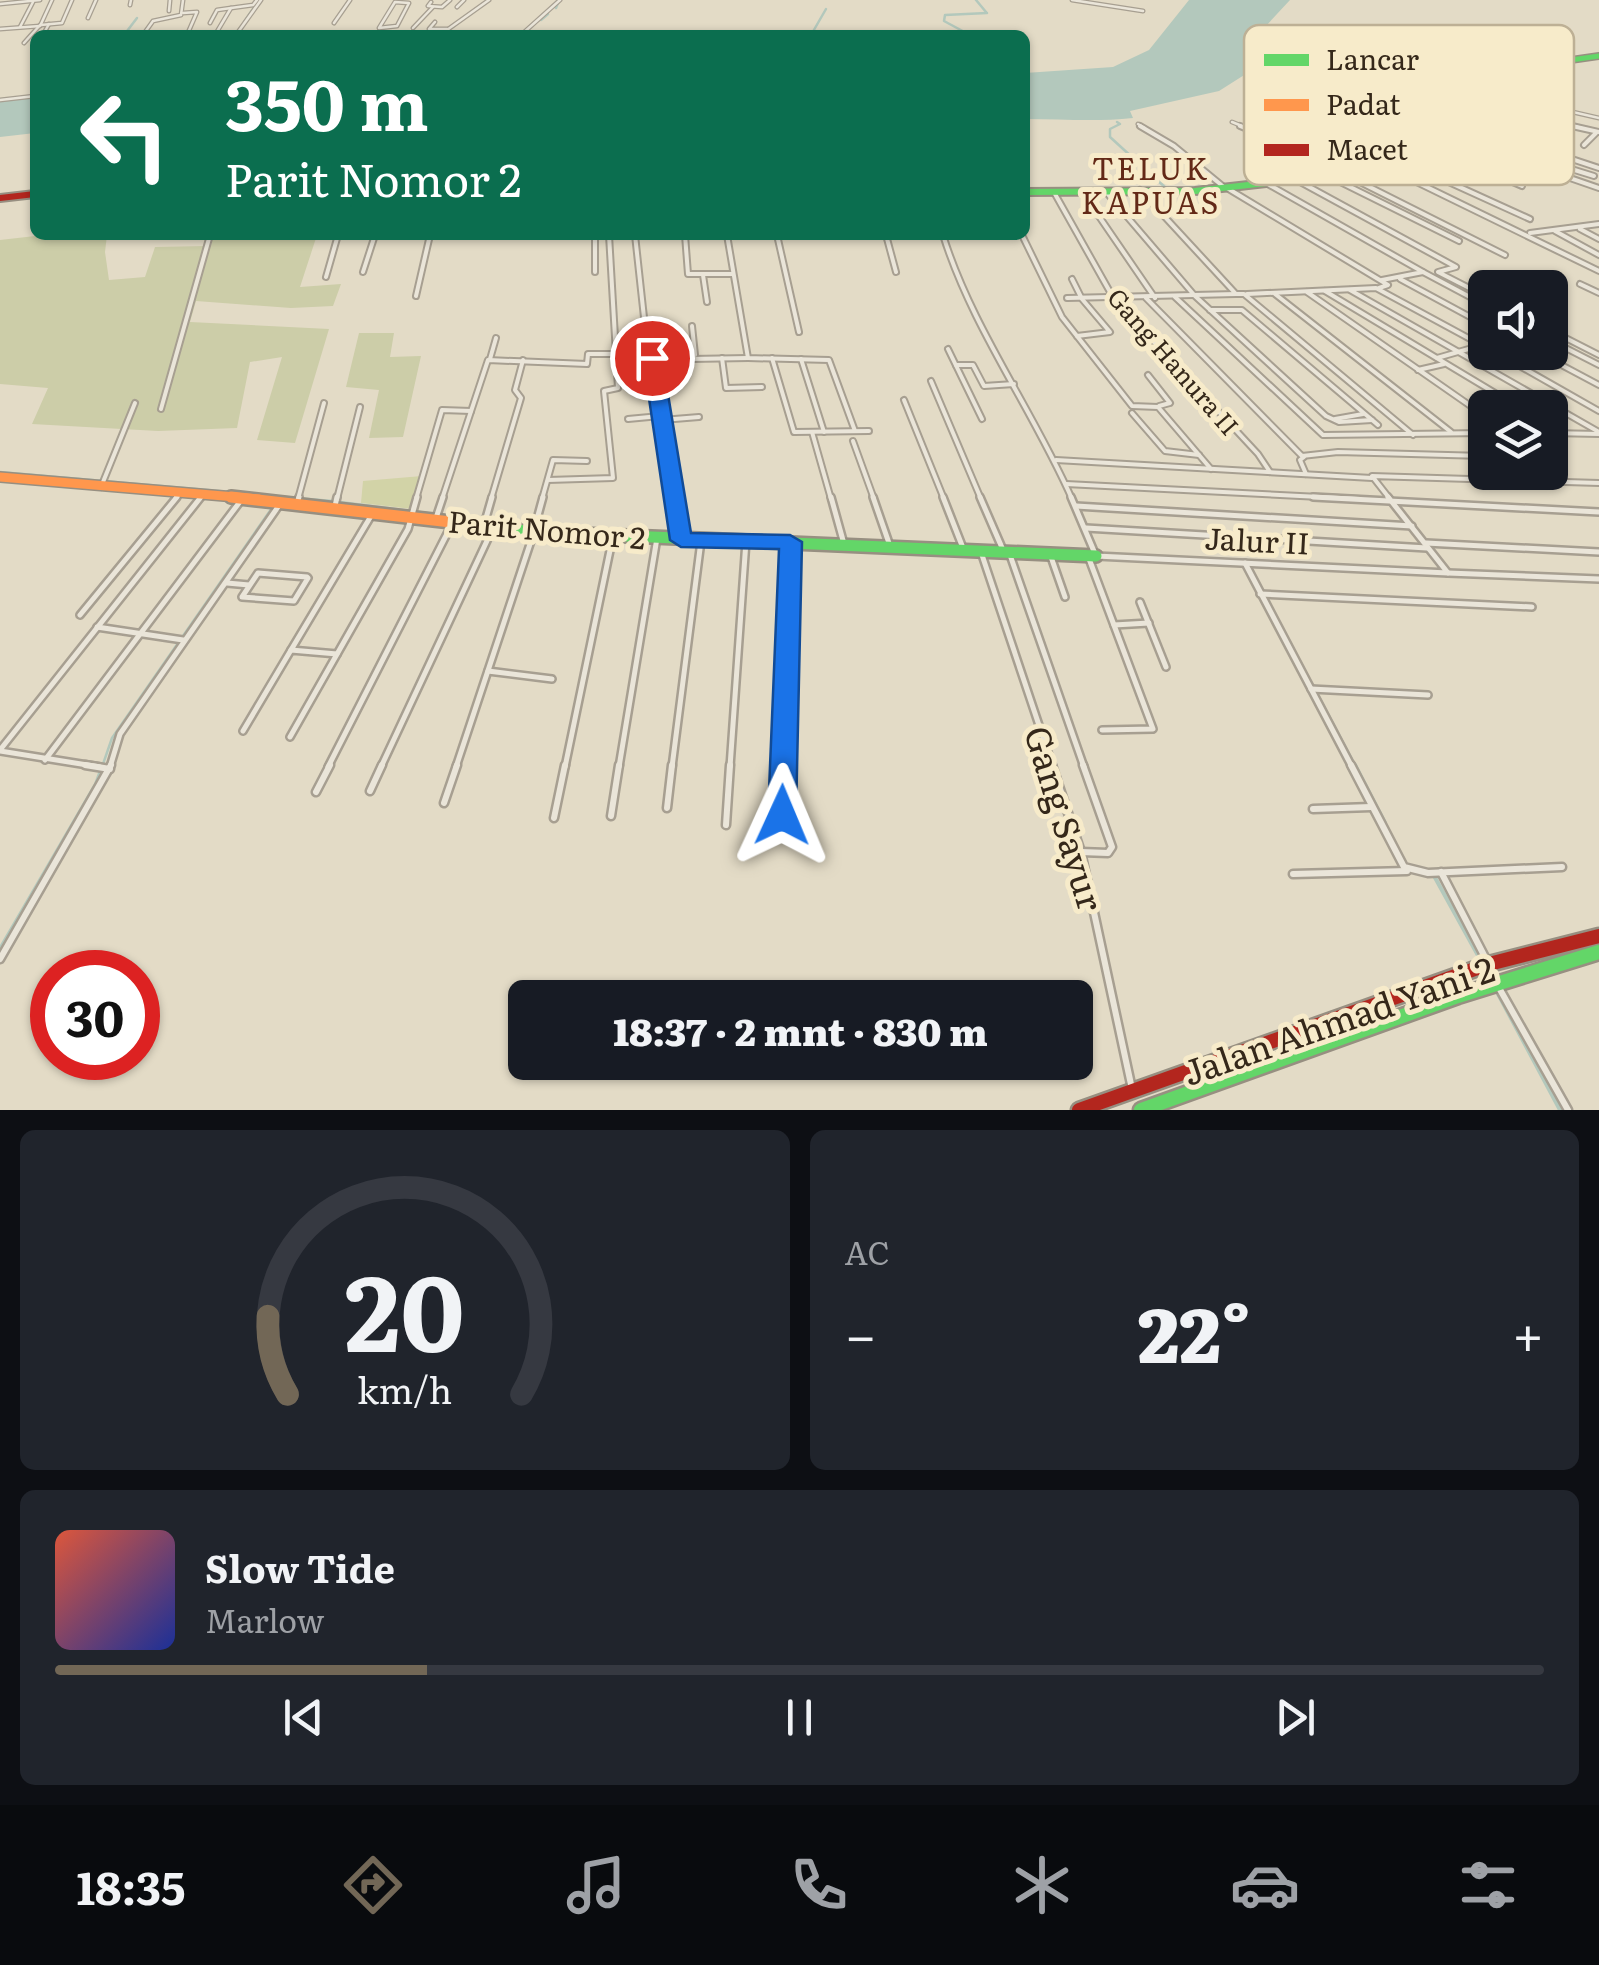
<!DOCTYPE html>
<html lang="id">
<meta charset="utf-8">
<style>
body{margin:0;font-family:Literata,serif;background:#20242c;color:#f1f3f6;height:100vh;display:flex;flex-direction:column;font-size:38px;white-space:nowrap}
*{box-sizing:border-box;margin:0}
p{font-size:32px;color:#9ea1a6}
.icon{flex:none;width:55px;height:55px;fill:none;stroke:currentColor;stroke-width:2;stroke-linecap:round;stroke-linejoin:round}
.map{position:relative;height:1110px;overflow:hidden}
.sheet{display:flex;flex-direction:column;gap:20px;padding:20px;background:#0d0f14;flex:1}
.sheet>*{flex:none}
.banner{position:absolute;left:30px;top:30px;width:1000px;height:210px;border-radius:15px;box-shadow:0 2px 8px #0004;background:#0b6e4f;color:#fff;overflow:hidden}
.buttons{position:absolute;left:1468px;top:270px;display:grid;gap:20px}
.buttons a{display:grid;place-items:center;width:100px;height:100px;border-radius:15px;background:#171b24;box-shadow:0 2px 8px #0004;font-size:50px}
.speed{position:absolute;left:30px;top:950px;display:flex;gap:20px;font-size:50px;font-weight:700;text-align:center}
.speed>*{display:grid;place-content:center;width:130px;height:130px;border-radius:50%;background:#171b24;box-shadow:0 2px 8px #0004;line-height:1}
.speed .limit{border:15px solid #d22;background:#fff;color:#111}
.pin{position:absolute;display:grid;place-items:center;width:85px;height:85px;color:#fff;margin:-42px;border:5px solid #fff;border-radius:50%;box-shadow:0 2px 10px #0007}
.me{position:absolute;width:110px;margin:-55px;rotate:1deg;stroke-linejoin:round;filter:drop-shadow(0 0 8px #0008)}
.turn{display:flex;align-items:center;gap:35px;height:210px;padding:0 30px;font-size:45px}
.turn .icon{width:130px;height:130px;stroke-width:2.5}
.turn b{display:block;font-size:70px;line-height:85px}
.big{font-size:75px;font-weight:800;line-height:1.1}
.sheet .card{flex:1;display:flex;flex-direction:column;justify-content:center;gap:15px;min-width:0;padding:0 35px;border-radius:15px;background:#20242c}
.sheet .dial{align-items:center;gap:0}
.dial svg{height:260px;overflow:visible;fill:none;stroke:#363941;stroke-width:7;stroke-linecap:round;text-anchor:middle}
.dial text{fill:#f1f3f6;stroke:none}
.song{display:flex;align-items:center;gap:30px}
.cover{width:120px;height:120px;border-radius:15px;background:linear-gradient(135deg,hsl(10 70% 55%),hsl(230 70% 35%))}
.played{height:10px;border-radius:5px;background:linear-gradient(90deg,#726756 25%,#363941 25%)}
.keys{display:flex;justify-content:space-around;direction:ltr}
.heat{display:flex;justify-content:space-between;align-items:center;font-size:55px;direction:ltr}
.sheet .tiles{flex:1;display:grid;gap:20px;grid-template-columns:1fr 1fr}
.card:last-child{grid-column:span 2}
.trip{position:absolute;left:508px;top:980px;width:585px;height:100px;border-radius:15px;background:#171b24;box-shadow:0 2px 8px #0004;font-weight:800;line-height:100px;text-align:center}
.tab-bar{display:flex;height:160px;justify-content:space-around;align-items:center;background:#090b0e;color:#9ea1a6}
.tab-bar .icon{width:70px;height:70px}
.tab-bar .current{color:#726756}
.tab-bar b{font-size:45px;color:#f1f3f6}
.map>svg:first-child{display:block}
</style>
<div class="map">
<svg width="1599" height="1110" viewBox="0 0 1599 1110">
<rect width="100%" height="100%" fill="#e3dbc6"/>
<!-- green -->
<polygon fill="#d2d3a7" points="422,476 412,509 361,503 363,481"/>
<!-- cemetery -->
<g fill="#cccda8">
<polygon points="44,235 107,235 105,252 109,280 145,277 155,247 211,246 213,235 317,235 300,287 341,284 333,306 291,308 196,301 190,322 329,329 295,443 257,440 282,357 250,362 237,428 158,431 32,424 48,388 0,384 0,240"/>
<polygon points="359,333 394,333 390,357 421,356 403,437 369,438 379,390 346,387"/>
</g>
<!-- water -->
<g fill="#b3c8bc">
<path d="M 1189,0 L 1290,0 L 1265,27 L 1274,33 L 1258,51 L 1260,65 L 1219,91 L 1130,111 L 1133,118 C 1096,122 1062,119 1025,119 L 1025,73 L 1113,67 L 1149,50 Z"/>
<polygon points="35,98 35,133 0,137 0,101"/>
</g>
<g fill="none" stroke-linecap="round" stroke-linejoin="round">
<!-- stream-far1 -->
<g stroke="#b3c8bc" stroke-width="2.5">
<polyline points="976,0 986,12"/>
<polyline points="556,8 558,3"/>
<polyline points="541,20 548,14"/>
<polyline points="244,22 259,0"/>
<polyline points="124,35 137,18"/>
<polyline points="811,35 826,9"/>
<polyline points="970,35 944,21 945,15 987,13"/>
<polyline points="1252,72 1279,77"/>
<polyline points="1301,81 1331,86"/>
<polyline points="1117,122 1120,124 1110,129 1110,137 1167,189 1216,186"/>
<polyline points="1256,181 1273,178"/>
<polyline points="0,472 332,501 523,525 858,542"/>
<polyline points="985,548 1002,548"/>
<polyline points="1304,671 1313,686"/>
<polyline points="1317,693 1356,767"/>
<polyline points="102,767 112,738 274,505"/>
</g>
<!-- stream -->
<g stroke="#b3c8bc" stroke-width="4">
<polyline points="1355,765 1385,823"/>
<polyline points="1433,874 1480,959"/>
<polyline points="0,949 96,784 103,765"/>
<polyline points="1497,992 1560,1110"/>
</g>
<defs>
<g id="street-far3">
<polyline points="1072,0 1143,11"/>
<polygon points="395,2 409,3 397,26 379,28"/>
<polyline points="431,2 428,6 442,7 450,0"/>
<polyline points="0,4 40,0"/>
<polyline points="130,5 131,0"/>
<polyline points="457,7 464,0"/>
<polyline points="169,11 170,0"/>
<polyline points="183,13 197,12 187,35"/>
<polyline points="88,18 96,0"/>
<polyline points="435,22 429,29 447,29"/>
<polyline points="210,23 217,10 231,8"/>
<polyline points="334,23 350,0"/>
<polyline points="41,25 62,23 72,0"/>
<polyline points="20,27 33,2"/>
<polyline points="413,28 433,7"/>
<polyline points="0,29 40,26"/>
<polyline points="44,33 49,24"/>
<polyline points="143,35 153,21 181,15 183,0"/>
<polyline points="215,35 231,8 253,5 257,0"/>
<polyline points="236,35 261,0"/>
<polyline points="440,35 489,0"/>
<polyline points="521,35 560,0"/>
<polyline points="24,43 41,24 52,0"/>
<polyline points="1468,88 1599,118"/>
<polyline points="1419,94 1427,83 1466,90"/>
<polyline points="1461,99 1582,128"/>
<polyline points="0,100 35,96"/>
<polyline points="1450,118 1480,128"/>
<polyline points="1232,122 1247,128"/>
<polyline points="1138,124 1145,128"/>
<polyline points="1535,128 1547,119"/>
</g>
<g id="street-far2">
<polyline points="1140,126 1174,146 1225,188"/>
<polyline points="1240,126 1331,163"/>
<polyline points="1472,126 1599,168"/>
<polyline points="1572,126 1599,132"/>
<polyline points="1436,127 1594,176"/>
<polyline points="1535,128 1538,126"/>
<polyline points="1408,137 1522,186"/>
<polyline points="1557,137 1570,126"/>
<polyline points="1584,145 1596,133"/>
<polyline points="1374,148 1530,219"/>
<polyline points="1359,154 1599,271"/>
<polyline points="1527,157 1521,161 1599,188"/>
<polyline points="1326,165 1505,255"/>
<polyline points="1314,169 1459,241"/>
<polyline points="1291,177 1456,267 1438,272 1485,296"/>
<polyline points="1266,183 1423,272 1382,280"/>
<polyline points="1227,188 1388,285 1379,288"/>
<polyline points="1140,190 1236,294 1244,294 1413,435"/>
<polyline points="1106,192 1195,296 1326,416 1339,422 1372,420"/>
<polyline points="1083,193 1155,298"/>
<polyline points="1055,194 1114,299 1258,454 1270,472"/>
<polyline points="1580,229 1599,239"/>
<polyline points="1555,231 1599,255"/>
<polyline points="1530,233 1599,224"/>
<polyline points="595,235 595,272"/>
<polyline points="635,235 648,354"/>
<polyline points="685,235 688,274 733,274"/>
<polyline points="727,235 748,358 829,360 855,431"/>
<polyline points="777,235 799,332"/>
<polyline points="886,235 896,272"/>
<path d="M 943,235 C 972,328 1033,410 1072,499"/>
<polyline points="1022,235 1062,317 1132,406 1158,407 1211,469"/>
<polyline points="363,272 375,235"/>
<polyline points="1423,272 1485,305"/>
<polyline points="703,275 707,302"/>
<polyline points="326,277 338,235"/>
<polyline points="1072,279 1082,299 1110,332 1077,336"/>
<polyline points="1400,279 1485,325"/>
<polyline points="1580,284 1599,293"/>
<polyline points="1350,290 1599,432"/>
<polyline points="1325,291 1520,408"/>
<polyline points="1307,292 1485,416"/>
<polyline points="1247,294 1376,288 1485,347"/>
<polyline points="1275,294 1451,432"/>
<polyline points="416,296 430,235"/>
<polyline points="1175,297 1323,435 1485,433"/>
<polyline points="1067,298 1236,294"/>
<polyline points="1146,298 1302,456 1338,452 1484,456"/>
<polyline points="1210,310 1242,310 1378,425"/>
<polyline points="1550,330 1599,355"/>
<polyline points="1550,340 1599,365"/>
<polyline points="948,349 982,419"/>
<polyline points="1495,352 1599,411"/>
<polyline points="1537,352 1599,385"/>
<polyline points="722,358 726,388 762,387"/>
<polyline points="772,358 794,432 869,431"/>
<polyline points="1437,358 1479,346"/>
<polyline points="490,359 496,338"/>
<polyline points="653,359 680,359"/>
<polyline points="691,359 748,358"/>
<polyline points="801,359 824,432"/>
<polyline points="956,365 973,365 984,386 1014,384"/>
<polyline points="1418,370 1444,364"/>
<polyline points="1148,375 1170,403 1159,406"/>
<polyline points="931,381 981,499"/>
<polyline points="904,400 944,499"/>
<polyline points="161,409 210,235"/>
<polyline points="1132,413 1165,451 1199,455"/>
<polyline points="628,419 660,416"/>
<polyline points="1335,419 1363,414"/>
<polyline points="662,420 699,417"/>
<polyline points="1550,425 1562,432"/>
<polyline points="812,432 831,499"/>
<polyline points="1550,433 1599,434"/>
<polyline points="853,441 874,499"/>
<polyline points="1304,457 1300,460 1306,474"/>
<polyline points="1056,460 1372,478"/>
<polyline points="548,480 613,478 604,391 618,388 609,235"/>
<polyline points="1066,484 1360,499"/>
<polyline points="101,487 135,403"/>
<polyline points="175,499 179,494"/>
<polyline points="199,499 203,494"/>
<polyline points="298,499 324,403"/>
<polyline points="337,499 360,407"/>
<polyline points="416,499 442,410 471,411"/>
<polyline points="442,499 488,360 587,364 588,354 652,354"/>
<polyline points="491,499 521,398 515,390 523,360"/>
<polyline points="542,499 553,460 587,461"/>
<polyline points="675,499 652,354 695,355 692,326"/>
<polyline points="1390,499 1372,476 1599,483"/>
</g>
<g id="street-far1">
<polyline points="674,497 680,533"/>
<polyline points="831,497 844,544"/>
<polyline points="873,497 890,546"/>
<polyline points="943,497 963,548"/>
<polyline points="980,497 1003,550"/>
<polyline points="1071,497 1096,556 1448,573 1388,497"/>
<polyline points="1313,497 1599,512"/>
<polyline points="297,503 299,497"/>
<polyline points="335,506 337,497"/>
<polyline points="1076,506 1412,526"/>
<polyline points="436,518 443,497"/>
<polyline points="484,525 492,497"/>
<polyline points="1086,528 1427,548"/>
<polyline points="534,530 543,497"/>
<polyline points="1426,543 1599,552"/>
<polyline points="981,552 1053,767"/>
<polyline points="1009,552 1084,767"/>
<polyline points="1050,554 1065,597"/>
<polyline points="1088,556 1153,729 1102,730"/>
<polyline points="1245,563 1352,767"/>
<polygon points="258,573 307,577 308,578 294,601 242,597"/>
<polyline points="1448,573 1599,579"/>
<polyline points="227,583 249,585"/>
<polyline points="1260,594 1532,607"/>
<polyline points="1140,602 1166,667"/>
<polyline points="80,615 177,497"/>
<polyline points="1114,625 1149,623"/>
<polyline points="97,627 183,640"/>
<polyline points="291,650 374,511"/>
<polyline points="488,671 552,679"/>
<polyline points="1311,689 1428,695"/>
<polyline points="243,731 291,650 337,654"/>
<polyline points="290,737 408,529 417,497"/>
<polyline points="0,750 201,497"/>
<polyline points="0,751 100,767"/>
<polyline points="45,760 242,499"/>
<polyline points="110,767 120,734 280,504"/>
<polyline points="328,767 453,522"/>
<polyline points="381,767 493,528"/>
<polyline points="456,767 534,532"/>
<polyline points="565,767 613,536"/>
<polyline points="619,767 657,538"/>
<polyline points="672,767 701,541"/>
<polyline points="730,767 746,541"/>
<polyline points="783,767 790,543"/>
</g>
<g id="street">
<polyline points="85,765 110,769"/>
<polyline points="1052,765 1081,852 1132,1089"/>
<polyline points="1351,765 1404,867 1428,873 1562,867"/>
<polyline points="370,791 382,765"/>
<polyline points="316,792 330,765"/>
<polyline points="444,803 457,765"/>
<polyline points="667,808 672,765"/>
<polyline points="1313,809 1371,807"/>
<polyline points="782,815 783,765"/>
<polyline points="611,816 619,765"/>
<polyline points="554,818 565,765"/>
<polyline points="726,825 730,765"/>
<polyline points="1081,852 1108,853 1112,847 1083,765"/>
<polyline points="1441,872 1488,963"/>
<polyline points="1293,874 1407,871"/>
<polyline points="0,959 111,765"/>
<polyline points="1498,986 1568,1110"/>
</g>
<polyline id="fast-far3" points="1433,128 1480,73 1599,56"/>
<polyline id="fast-far2" points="1025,192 1195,191 1266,183 1437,126"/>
<polyline id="fast-far1" points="486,526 534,532 1096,556"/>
<polyline id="fast" points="1141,1110 1458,996 1599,952"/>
<polyline id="slow-far1" points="0,477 259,499"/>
<polyline id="slow" points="231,497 486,526"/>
<polyline id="jam-far1" points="0,198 35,194"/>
<polyline id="jam" points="1079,1110 1489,964 1599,936"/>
</defs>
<!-- street-far3 casing -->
<use href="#street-far3" stroke="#a79f91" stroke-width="5"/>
<!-- street-far2 casing -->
<use href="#street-far2" stroke="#a79f91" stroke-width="8"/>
<!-- street-far1 casing -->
<use href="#street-far1" stroke="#a79f91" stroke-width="10"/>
<!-- street casing -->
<use href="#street" stroke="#a79f91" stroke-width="11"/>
<!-- fast-far3 casing -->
<use href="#fast-far3" stroke="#978f81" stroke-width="8"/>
<!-- fast-far2 casing -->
<use href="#fast-far2" stroke="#978f81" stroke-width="10"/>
<!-- fast-far1 casing -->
<use href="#fast-far1" stroke="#978f81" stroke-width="16"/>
<!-- fast casing -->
<use href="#fast" stroke="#978f81" stroke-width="19"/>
<!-- slow-far1 casing -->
<use href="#slow-far1" stroke="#978f81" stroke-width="12"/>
<!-- slow casing -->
<use href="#slow" stroke="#978f81" stroke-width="16"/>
<!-- jam-far1 casing -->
<use href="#jam-far1" stroke="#978f81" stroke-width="10"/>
<!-- jam casing -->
<use href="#jam" stroke="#978f81" stroke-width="19"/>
<!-- street-far3 -->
<use href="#street-far3" stroke="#eae5d9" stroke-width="2.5"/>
<!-- street-far2 -->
<use href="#street-far2" stroke="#eae5d9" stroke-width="4"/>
<!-- street-far1 -->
<use href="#street-far1" stroke="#eae5d9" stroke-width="5"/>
<!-- street -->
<use href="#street" stroke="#eae5d9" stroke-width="6"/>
<!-- fast-far3 -->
<use href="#fast-far3" stroke="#63d668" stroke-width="5"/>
<!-- fast-far2 -->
<use href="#fast-far2" stroke="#63d668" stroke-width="6"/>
<!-- fast-far1 -->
<use href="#fast-far1" stroke="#63d668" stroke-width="11"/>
<!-- fast -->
<use href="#fast" stroke="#63d668" stroke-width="14"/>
<!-- slow-far1 -->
<use href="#slow-far1" stroke="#ff974d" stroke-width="9"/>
<!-- slow -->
<use href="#slow" stroke="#ff974d" stroke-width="11"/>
<!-- jam-far1 -->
<use href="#jam-far1" stroke="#b3261e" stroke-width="6"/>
<!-- jam -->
<use href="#jam" stroke="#b3261e" stroke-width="14"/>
</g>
<!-- route -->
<polygon fill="#1a73e8" stroke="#114b97" stroke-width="2.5" points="652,352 662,358 691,533 790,535 802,542 796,815 792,823 782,827 772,823 768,815 779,549 681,547 670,540 643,358"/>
<g text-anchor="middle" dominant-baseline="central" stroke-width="10" stroke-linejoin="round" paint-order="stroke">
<!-- far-street labels -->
<g font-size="25" fill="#35281a" stroke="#f7ebca">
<text transform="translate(1174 361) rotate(49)">Gang Hanura II</text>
</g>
<!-- far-quarter labels -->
<g font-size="30" letter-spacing="2.5" fill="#632917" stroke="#f7ebca">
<text x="1151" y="167">TELUK<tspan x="1151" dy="34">KAPUAS</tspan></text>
</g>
<!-- street labels -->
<g font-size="30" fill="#35281a" stroke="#f7ebca">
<text transform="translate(547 528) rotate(5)">Parit Nomor 2</text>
<text transform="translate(1257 539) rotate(3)">Jalur II</text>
</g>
<!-- near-street labels -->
<g font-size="35" fill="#35281a" stroke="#f7ebca">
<text transform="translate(1066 818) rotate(73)">Gang Sayur</text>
<text transform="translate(1338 1019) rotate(-19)">Jalan Ahmad Yani 2</text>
</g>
</g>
<!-- legend -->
<rect x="1244" y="25" width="330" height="160" rx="15" fill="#f7ebca" stroke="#bdb095" stroke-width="2.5"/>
<rect x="1264" y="54" width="45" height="12" fill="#63d668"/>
<rect x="1264" y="99" width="45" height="12" fill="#ff974d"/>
<rect x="1264" y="144" width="45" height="12" fill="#b3261e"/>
<g font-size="28" fill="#35281a">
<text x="1326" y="70">Lancar</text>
<text x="1326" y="115">Padat</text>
<text x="1326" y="160">Macet</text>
</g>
</svg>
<div class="buttons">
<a><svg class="icon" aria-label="sound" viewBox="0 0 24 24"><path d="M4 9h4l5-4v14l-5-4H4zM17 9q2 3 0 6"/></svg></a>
<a><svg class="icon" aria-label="layers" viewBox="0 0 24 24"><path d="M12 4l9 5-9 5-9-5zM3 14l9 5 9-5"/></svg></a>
</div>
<div class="speed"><div class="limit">30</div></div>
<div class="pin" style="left:652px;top:358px;background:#d93025"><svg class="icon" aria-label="arrive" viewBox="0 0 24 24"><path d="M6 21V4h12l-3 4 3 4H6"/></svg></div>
<svg class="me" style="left:782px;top:815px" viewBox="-20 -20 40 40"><path d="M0-17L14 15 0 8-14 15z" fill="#1a73e8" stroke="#fff" stroke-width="4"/></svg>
<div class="trip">18:37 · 2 mnt · 830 m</div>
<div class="banner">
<div class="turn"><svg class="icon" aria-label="left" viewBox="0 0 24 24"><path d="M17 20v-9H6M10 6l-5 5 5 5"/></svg><div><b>350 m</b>Parit Nomor 2</div></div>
</div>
</div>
<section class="sheet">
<div class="tiles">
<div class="card dial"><svg viewBox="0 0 100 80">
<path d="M14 69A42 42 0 1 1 86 69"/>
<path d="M14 69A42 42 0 0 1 8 45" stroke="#726756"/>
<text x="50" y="56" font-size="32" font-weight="700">20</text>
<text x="50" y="72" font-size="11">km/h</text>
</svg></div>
<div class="card"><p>AC</p>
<div class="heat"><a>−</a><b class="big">22°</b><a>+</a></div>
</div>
<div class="card">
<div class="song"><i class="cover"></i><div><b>Slow Tide</b><p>Marlow</p></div></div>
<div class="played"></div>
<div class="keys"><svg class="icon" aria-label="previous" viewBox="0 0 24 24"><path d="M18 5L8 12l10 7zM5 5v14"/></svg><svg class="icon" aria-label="pause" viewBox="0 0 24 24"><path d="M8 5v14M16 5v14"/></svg><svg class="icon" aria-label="next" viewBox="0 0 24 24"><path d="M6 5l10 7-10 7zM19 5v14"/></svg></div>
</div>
</div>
</section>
<nav class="tab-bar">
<b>18:35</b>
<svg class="icon current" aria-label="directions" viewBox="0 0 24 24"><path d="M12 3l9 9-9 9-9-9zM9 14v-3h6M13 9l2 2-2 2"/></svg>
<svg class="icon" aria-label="music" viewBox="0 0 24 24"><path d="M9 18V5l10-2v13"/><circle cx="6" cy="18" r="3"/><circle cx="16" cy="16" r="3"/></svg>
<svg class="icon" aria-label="phone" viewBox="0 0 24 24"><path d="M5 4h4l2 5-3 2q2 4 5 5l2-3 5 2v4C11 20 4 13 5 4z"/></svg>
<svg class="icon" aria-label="climate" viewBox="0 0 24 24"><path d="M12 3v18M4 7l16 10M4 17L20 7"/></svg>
<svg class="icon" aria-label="car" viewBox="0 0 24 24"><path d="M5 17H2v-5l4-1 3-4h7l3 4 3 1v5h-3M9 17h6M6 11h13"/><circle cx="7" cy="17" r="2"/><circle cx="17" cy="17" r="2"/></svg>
<svg class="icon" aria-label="filters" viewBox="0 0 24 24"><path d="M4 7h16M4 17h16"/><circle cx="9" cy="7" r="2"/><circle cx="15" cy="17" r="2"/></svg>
</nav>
